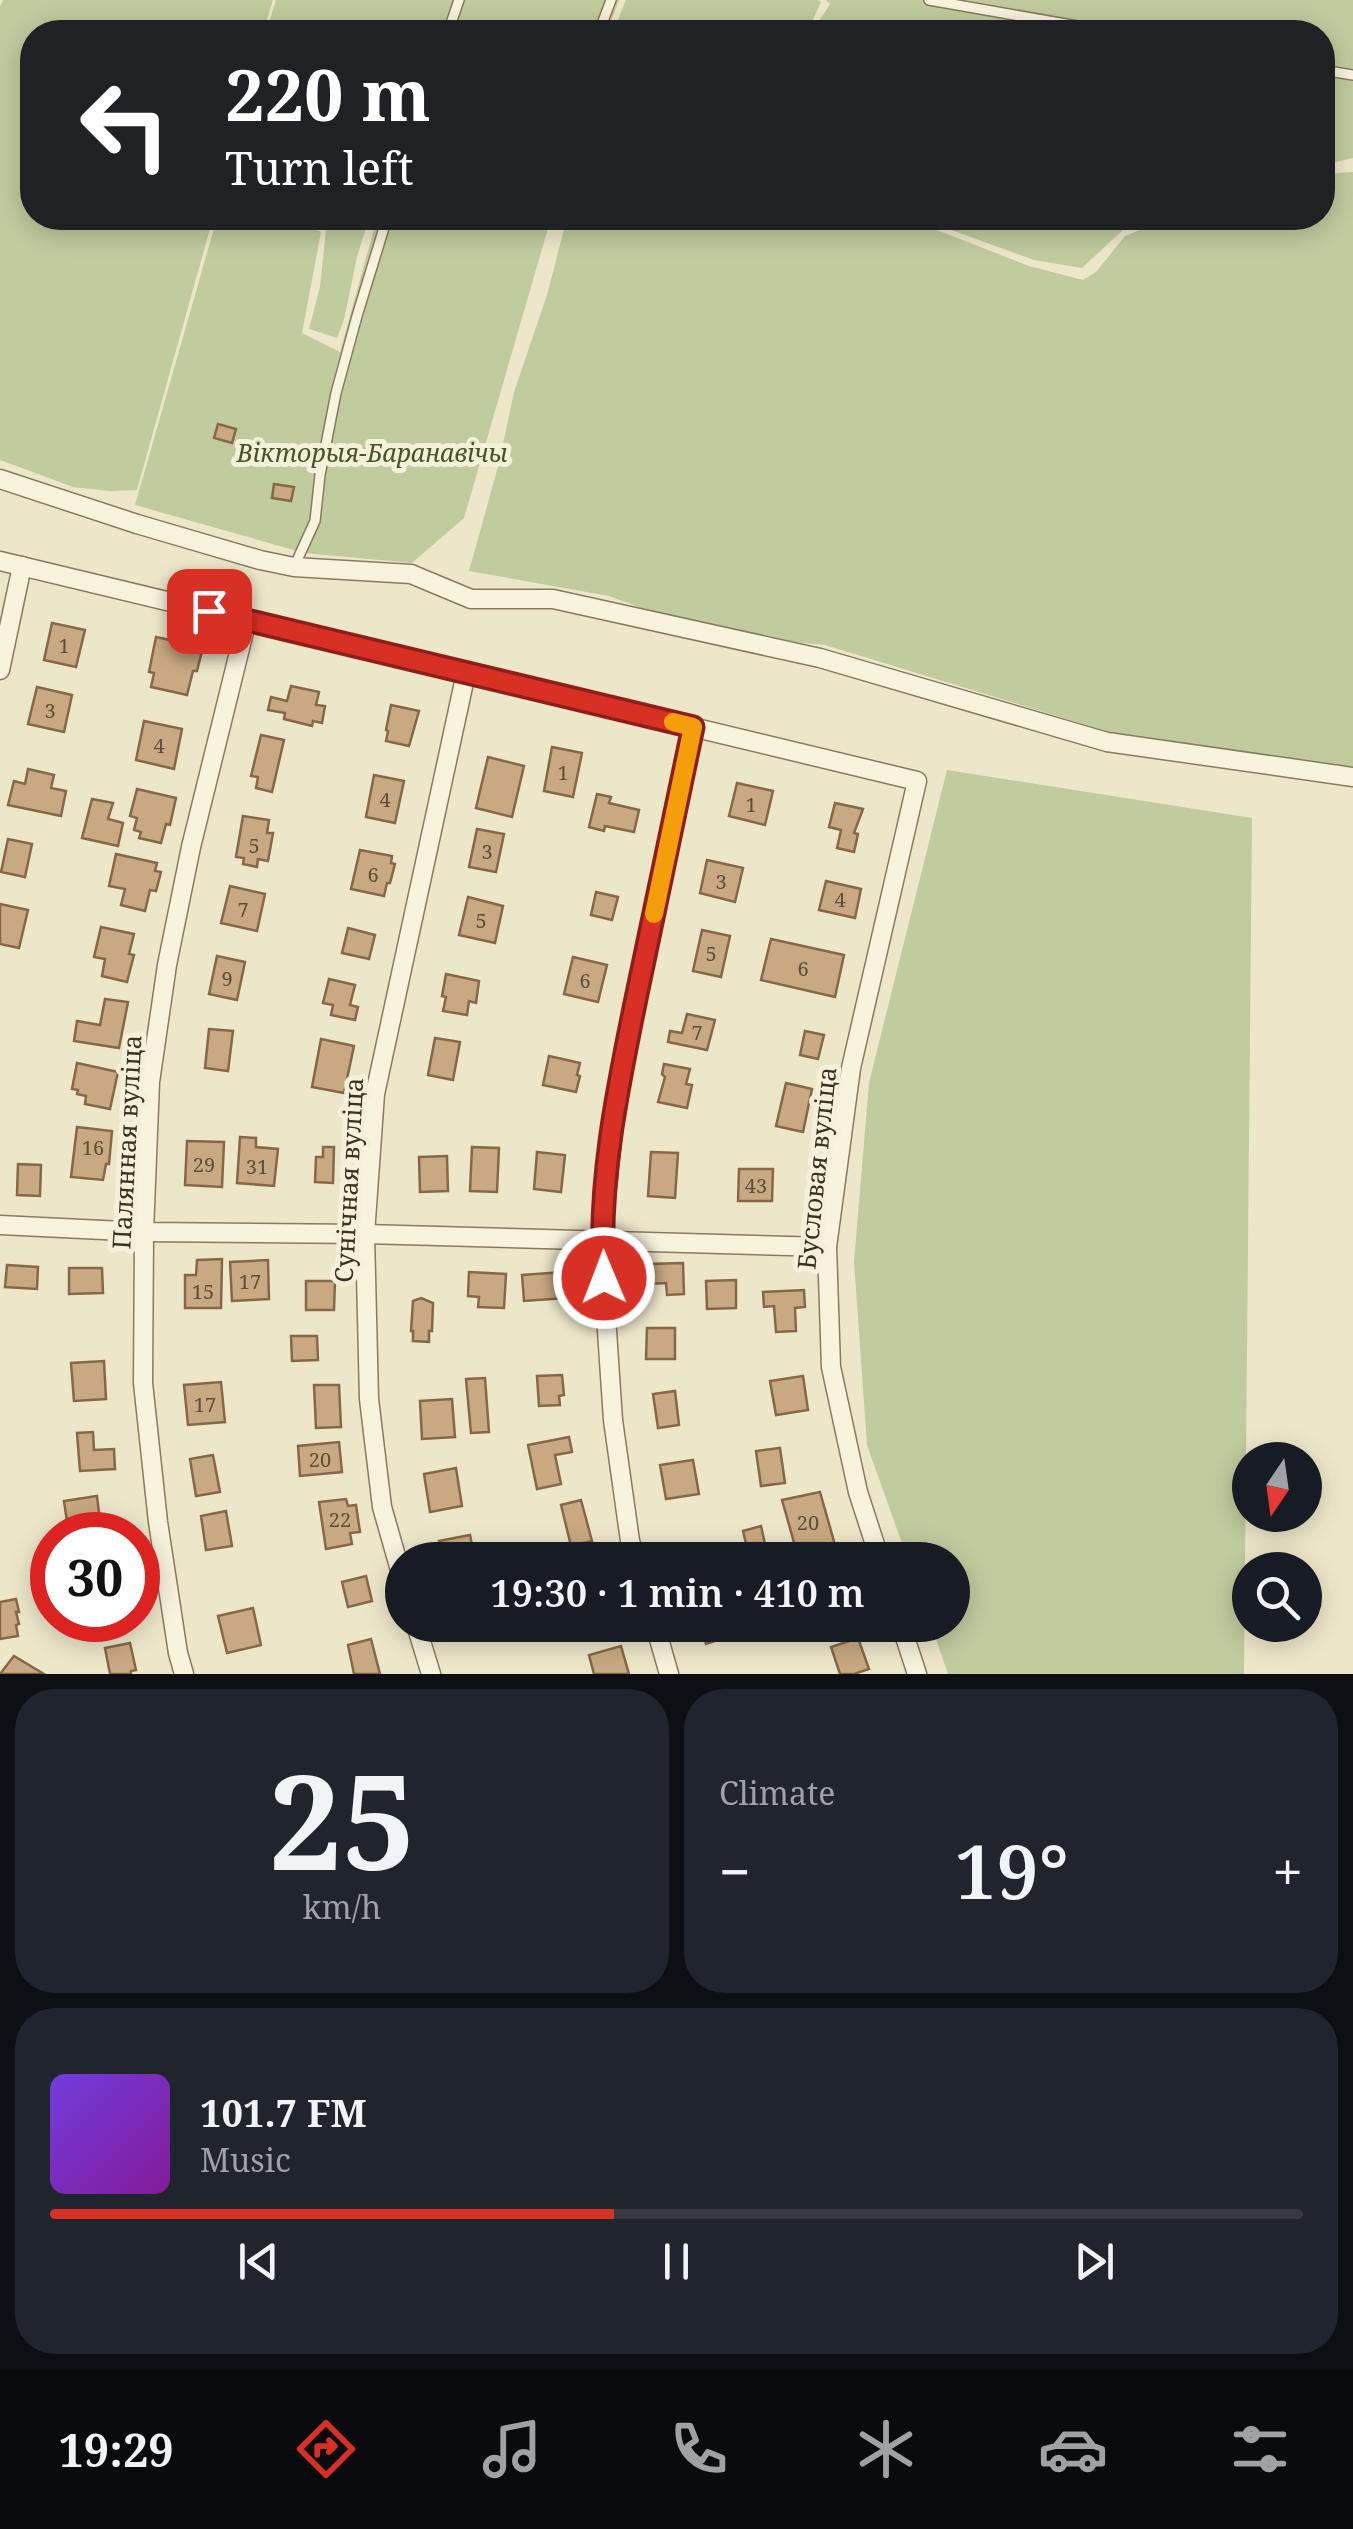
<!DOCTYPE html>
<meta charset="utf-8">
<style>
body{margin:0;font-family:"Noto Serif",serif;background:#20242c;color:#f1f3f6;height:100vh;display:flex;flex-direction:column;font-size:38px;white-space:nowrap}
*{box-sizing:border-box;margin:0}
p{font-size:32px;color:#9ea1a6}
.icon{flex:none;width:55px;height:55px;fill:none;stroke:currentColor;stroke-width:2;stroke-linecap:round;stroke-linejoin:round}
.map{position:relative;height:1674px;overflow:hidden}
.sheet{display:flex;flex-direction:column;gap:15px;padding:15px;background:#0d0f14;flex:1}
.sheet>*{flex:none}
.top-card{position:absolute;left:20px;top:20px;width:1315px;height:210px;border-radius:40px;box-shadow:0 5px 25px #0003;background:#202124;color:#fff;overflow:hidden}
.needle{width:65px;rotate:193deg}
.fabs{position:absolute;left:1232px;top:1442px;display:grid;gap:20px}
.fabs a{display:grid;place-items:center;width:90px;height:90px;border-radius:50%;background:#171b24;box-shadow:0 5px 25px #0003;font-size:50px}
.speed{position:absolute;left:30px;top:1512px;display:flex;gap:20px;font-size:50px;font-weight:700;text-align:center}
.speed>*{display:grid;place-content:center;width:130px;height:130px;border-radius:50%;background:#171b24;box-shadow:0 5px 25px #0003;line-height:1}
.speed .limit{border:15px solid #d22;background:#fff;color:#111}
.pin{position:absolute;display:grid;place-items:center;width:85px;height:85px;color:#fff;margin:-42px;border-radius:20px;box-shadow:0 5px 15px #0006}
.me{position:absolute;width:110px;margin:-55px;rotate:359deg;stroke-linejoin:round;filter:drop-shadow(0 0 8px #0008)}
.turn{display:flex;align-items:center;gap:35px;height:210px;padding:0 40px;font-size:45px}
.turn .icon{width:130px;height:130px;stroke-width:2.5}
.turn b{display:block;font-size:70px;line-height:85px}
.big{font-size:75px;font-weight:600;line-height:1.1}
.sheet .card{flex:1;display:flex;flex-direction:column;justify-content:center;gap:15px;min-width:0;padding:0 35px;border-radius:40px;background:#20242c}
.sheet .dial{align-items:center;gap:0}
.dial b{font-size:130px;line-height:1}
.song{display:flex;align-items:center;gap:30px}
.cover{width:120px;height:120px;border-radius:15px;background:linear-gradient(135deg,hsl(260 70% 55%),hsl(290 70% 35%))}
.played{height:10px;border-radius:5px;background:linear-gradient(90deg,#d93025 45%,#363941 45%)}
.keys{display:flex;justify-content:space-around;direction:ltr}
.heat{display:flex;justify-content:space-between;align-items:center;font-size:55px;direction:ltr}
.sheet .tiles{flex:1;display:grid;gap:15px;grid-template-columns:1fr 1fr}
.card:last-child{grid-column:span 2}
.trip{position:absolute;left:385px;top:1542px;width:585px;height:100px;border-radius:50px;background:#171b24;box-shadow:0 5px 25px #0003;font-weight:600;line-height:100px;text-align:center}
.tab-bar{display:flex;height:160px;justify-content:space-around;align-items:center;background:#090b0e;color:#9ea1a6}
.tab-bar .icon{width:70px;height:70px}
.tab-bar .on{color:#d93025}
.tab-bar b{font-size:45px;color:#f1f3f6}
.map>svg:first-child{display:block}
</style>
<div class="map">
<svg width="1353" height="1674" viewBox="0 0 1353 1674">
<rect width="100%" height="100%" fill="#ede7ca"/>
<!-- green -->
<g fill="#c0cb9e">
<polygon points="3,0 273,0 263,32 32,32 32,218 213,218 137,490 110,491 73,487 0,460 0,6"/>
<polygon points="276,0 619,0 607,32 277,32 267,29"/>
<polygon points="626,0 818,0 821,2 807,32 613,32"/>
<polygon points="826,0 1353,0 1353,158 1323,165 1322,32 812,32 830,4"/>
<polygon points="1353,172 1353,768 1109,732 825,645 715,635 609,596 469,571 499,463 514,392 547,295 567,218 906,218 1029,266 1083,280 1096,272 1125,236 1169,218 1322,218 1323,174"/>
<polygon points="217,218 292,218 321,232 302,333 340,352 377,218 551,218 464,518 412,563 304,553 135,505"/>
<polygon points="306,218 369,218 357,257 344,320 337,338 309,329 320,287 326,229"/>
<polygon points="918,218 1144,218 1124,229 1082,268 1034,260"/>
<polygon points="947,770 1252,818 1244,1674 948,1674 931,1625 952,1625 952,1560 908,1560 867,1445 854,1262 869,1083"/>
</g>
<!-- building -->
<g fill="#c9a982" stroke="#876846" stroke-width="2.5">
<polygon points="218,424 236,429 232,443 214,438"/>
<polygon points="274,484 294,487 291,501 272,498"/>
<polygon points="52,623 85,630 76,667 44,660"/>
<polygon points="156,637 203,647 197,671 193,671 187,695 151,687 154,673 149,672"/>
<polygon points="291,686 319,692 316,705 325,706 322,723 313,721 312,726 284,719 285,713 268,710 271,697 287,701"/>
<polygon points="37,687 72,695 64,732 28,724"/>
<polygon points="391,705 419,711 409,746 386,741 388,731 386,730"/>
<polygon points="144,721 182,729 174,769 136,760"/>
<polygon points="261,735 284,740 272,792 256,788 258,777 251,776"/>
<polygon points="552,747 582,753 573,797 544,791"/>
<polygon points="488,757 524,766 512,817 476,808"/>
<polygon points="28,769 54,775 51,788 66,791 61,816 8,805 14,781 25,784"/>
<polygon points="374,775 404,781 395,823 366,817"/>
<polygon points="737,783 773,791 765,825 729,816"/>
<polygon points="137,789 176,798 170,825 166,824 161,843 139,838 141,832 134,830 137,818 130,816"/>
<polygon points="597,794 611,797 609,803 639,810 634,832 605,826 604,831 589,827"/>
<polygon points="92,799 113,803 108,819 123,823 118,846 82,838"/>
<polygon points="835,803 863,809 854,833 858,834 854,852 837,848 841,830 829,827"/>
<polygon points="243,816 269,820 267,833 273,833 268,861 258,859 257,867 243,864 244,858 236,857"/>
<polygon points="477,829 504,834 496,872 469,867"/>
<polygon points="8,839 32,844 25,877 1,872"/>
<polygon points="360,850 392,856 391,863 395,864 390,883 387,883 384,896 351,889"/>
<polygon points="116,854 157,863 155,871 161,872 156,891 150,890 145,911 121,905 125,889 109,886"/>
<polygon points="707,860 743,868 735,902 700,893"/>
<polygon points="826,881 861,889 855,918 819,910"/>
<polygon points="230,886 265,894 257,931 221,923"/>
<polygon points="596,892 618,897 612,920 591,915"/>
<polygon points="468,897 503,906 495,943 459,935"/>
<polygon points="0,904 28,910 19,948 0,944"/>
<polygon points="101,927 134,934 129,954 134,955 127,982 102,976 105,959 94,957"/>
<polygon points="348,928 375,935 369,959 342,953"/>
<polygon points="702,930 730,936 721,977 693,971"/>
<polygon points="771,939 844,955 835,997 761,980"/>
<polygon points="217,956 245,962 237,1000 209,994"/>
<polygon points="573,957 607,965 598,1002 564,994"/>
<polygon points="446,974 479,981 476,1003 469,1001 467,1015 443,1011 446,997 442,996"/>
<polygon points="329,979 355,985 350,1005 358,1007 355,1020 331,1015 333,1005 323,1003"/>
<polygon points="105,999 128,1002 119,1048 74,1041 77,1021 100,1025"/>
<polygon points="687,1014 715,1020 707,1050 668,1042 670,1031 682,1033"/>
<polygon points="209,1029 233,1031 228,1071 205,1068"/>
<polygon points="805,1031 824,1035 818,1059 800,1055"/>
<polygon points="435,1038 460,1042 453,1080 428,1075"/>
<polygon points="321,1039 354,1046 344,1093 312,1087"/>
<polygon points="549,1056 580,1063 577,1075 580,1076 576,1092 543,1085"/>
<polygon points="77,1063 118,1072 110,1109 85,1104 86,1096 77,1094 78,1090 72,1089"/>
<polygon points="664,1064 690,1069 686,1084 692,1085 687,1108 658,1102 665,1077 662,1074"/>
<polygon points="786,1083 812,1089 803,1132 776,1126"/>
<polygon points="77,1127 112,1131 109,1164 106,1164 103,1180 71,1177"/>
<polygon points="240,1137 256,1138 256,1147 278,1149 274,1186 237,1183"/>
<polygon points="187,1141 224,1142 222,1187 185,1185"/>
<polygon points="323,1147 334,1147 333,1183 315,1182 316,1157 323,1157"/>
<polygon points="472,1147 499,1148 497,1192 470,1191"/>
<polygon points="537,1152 565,1155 561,1192 534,1189"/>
<polygon points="651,1152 678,1153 675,1198 648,1196"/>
<polygon points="447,1156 448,1191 420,1192 419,1157"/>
<polygon points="18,1164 41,1165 40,1196 17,1195"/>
<polygon points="739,1169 773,1169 772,1201 738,1201"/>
<polygon points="222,1259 221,1308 185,1308 185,1275 196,1275 197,1260"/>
<polygon points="268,1260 269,1299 232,1301 230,1262"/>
<polygon points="683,1263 684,1294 667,1295 666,1283 648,1284 647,1264"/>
<polygon points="7,1265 38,1267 37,1289 5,1287"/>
<polygon points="69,1268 102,1268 103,1293 69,1294"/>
<polygon points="469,1272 506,1274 504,1308 478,1307 479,1297 468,1296"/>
<polygon points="563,1272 565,1298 524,1301 522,1275"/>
<polygon points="736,1280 736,1308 707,1309 706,1281"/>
<polygon points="306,1281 335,1281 334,1310 306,1310"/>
<polygon points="804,1290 805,1307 795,1308 796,1331 776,1332 774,1306 764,1307 763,1292"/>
<polygon points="421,1298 433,1303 432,1331 429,1331 429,1342 413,1341 413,1331 411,1331 413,1301"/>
<polygon points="647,1328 675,1328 675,1359 646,1359"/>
<polygon points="291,1336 317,1336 318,1360 292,1361"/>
<polygon points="104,1361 106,1399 74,1401 71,1363"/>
<polygon points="562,1375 564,1395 559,1396 560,1405 539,1406 537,1376"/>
<polygon points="803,1376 808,1410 776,1415 770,1381"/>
<polygon points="485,1378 489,1432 471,1433 466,1379"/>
<polygon points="221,1382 225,1422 188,1425 184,1385"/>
<polygon points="314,1385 339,1385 341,1427 316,1428"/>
<polygon points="675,1391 679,1425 658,1428 653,1394"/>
<polygon points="452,1399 455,1437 422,1439 420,1401"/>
<polygon points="93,1432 94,1450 114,1449 115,1469 80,1471 77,1433"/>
<polygon points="569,1437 572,1452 555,1455 561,1484 537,1489 528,1445"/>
<polygon points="339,1442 342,1472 300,1476 298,1446"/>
<polygon points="780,1448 785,1483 761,1486 756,1451"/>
<polygon points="213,1455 220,1492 196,1496 190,1459"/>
<polygon points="693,1460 699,1494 666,1499 660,1465"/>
<polygon points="456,1468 462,1506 430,1512 424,1474"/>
<polygon points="820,1492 835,1545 797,1553 782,1500"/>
<polygon points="97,1496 100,1521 111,1520 113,1535 69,1535 64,1501"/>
<polygon points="346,1499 348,1506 356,1505 360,1532 350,1533 352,1544 326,1549 319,1502"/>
<polygon points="581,1500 592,1541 571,1546 561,1505"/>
<polygon points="226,1511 232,1546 206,1550 201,1516"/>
<polygon points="761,1526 767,1553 773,1551 776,1560 750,1560 743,1531"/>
<polygon points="470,1535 475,1560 443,1560 439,1541"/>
<polygon points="366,1576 372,1601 348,1607 342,1582"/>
<polygon points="16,1599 19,1612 16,1612 19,1624 16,1625 18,1636 0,1639 0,1602"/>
<polygon points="253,1608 261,1645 227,1653 218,1616"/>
<polygon points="463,1625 500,1625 502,1631 467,1640"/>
<polygon points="700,1625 733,1625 736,1634 706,1644"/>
<polygon points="858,1638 869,1669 854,1674 840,1674 831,1647"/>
<polygon points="371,1639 380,1674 354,1674 348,1645"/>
<polygon points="130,1643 136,1670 131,1671 131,1674 110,1674 105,1648"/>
<polygon points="621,1646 629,1674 594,1674 589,1655"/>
<polygon points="14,1656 44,1674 0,1674"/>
</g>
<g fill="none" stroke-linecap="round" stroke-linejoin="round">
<defs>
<g id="lane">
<polyline points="929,0 1112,32"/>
<polyline points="448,32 459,0"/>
<polyline points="599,32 611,0"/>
<polyline points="1322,70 1353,75"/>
<polyline points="294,567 315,521 320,475 336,393 357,316 387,218"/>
</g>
<g id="street">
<polyline points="0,479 137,524 260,560 294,567 411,574 471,599 553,599 820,658 1107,742 1353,777"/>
<polyline points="0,561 917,781 851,1068 827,1247 831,1367 858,1492 880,1560"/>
<polyline points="0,670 22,566"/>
<polyline points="0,1225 144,1232 365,1234 827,1247"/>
<polyline points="636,1560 630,1541 613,1420 601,1242 613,1129 631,1025 693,727"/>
<polyline points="402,1577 382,1507 369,1399 365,1234 375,1094 466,673"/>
<polyline points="416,1625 431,1674"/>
<polyline points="655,1625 669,1674"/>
<polyline points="901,1625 917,1674"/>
<polyline points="184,1674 178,1653 158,1522 143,1383 144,1232 150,1082 167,965 191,847 247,620"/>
</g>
</defs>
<!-- lane casing -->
<use href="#lane" stroke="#897b5f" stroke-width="12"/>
<!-- street casing -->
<use href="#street" stroke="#897b5f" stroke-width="21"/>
<!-- lane -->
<use href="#lane" stroke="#f8f3dd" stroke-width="9"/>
<!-- street -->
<use href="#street" stroke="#f8f3dd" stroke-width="18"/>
</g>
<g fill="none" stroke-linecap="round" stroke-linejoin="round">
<defs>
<path id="route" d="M 209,611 L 693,727 C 674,814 657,902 638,989 C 619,1081 597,1183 604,1278"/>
</defs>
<!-- route casing -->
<use href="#route" stroke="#8d1f18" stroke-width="25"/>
<!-- route -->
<use href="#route" stroke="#d93025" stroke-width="18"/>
<!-- slow -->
<polyline stroke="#f59e0b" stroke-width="18" points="654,914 693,727 673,722"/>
</g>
<g text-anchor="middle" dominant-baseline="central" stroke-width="10" stroke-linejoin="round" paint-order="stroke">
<!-- number labels -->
<g font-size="20" fill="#5e4f3a">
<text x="64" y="645">1</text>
<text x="50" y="710">3</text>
<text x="159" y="745">4</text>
<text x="563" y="772">1</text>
<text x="385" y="799">4</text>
<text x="751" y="804">1</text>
<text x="254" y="845">5</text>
<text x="487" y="851">3</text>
<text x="373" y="874">6</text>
<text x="721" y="881">3</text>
<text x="840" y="899">4</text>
<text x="243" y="909">7</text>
<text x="481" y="920">5</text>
<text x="711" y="953">5</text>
<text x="803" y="968">6</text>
<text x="227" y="978">9</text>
<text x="585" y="980">6</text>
<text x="697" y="1032">7</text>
<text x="93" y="1147">16</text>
<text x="204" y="1164">29</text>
<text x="257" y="1166">31</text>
<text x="756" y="1185">43</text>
<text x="250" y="1281">17</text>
<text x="203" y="1291">15</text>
<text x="205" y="1404">17</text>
<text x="320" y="1459">20</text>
<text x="340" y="1519">22</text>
<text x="808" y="1522">20</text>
</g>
<!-- park labels -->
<g font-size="25" font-style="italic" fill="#455629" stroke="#f5f0d9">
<text x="372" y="452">Вікторыя-Баранавічы</text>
</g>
<!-- street labels -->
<g font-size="25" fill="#3a3122" stroke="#f5f0d9">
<text transform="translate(126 1142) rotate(-87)">Палянная вуліца</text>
<text transform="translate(816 1168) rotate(-84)">Бусловая вуліца</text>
<text transform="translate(348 1180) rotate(-87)">Сунічная вуліца</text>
</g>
</g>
</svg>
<div class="fabs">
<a><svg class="needle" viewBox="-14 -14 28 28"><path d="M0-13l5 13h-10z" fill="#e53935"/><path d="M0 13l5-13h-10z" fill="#9ea1a6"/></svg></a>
<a><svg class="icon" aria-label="search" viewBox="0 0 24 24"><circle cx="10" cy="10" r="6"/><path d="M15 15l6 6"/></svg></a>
</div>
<div class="speed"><div class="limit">30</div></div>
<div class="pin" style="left:209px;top:611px;background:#d93025"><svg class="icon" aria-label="arrive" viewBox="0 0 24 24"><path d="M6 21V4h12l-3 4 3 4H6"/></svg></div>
<svg class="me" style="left:604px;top:1278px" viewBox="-20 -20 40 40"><circle r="17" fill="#d93025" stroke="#fff" stroke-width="3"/><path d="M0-11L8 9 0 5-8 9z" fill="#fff"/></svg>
<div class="trip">19:30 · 1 min · 410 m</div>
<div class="top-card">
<div class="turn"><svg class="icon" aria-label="left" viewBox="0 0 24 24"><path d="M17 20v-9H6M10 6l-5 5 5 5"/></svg><div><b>220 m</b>Turn left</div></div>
</div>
</div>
<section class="sheet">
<div class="tiles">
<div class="card dial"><b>25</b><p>km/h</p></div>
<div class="card"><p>Climate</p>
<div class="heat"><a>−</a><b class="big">19°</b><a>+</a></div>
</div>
<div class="card">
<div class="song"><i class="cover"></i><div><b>101.7 FM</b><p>Music</p></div></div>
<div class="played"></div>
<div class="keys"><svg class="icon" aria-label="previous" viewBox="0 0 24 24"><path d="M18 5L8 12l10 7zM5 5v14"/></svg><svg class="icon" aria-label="pause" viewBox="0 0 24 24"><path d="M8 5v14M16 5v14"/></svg><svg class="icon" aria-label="next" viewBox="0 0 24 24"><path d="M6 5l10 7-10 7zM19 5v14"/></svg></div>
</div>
</div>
</section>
<nav class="tab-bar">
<b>19:29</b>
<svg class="icon on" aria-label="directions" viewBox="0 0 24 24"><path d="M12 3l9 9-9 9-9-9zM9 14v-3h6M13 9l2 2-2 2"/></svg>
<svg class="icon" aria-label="music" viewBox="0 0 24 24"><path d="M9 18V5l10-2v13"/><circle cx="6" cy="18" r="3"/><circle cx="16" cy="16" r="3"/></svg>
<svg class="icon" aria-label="phone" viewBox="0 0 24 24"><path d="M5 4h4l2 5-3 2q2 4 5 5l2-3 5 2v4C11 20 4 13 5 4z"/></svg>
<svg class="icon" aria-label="climate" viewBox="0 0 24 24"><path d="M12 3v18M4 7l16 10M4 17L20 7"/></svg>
<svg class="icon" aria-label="car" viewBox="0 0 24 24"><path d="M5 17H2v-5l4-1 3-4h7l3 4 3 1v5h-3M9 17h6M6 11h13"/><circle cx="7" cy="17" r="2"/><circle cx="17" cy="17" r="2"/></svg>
<svg class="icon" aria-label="filters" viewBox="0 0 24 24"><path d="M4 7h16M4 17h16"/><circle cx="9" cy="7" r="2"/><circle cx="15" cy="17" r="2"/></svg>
</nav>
